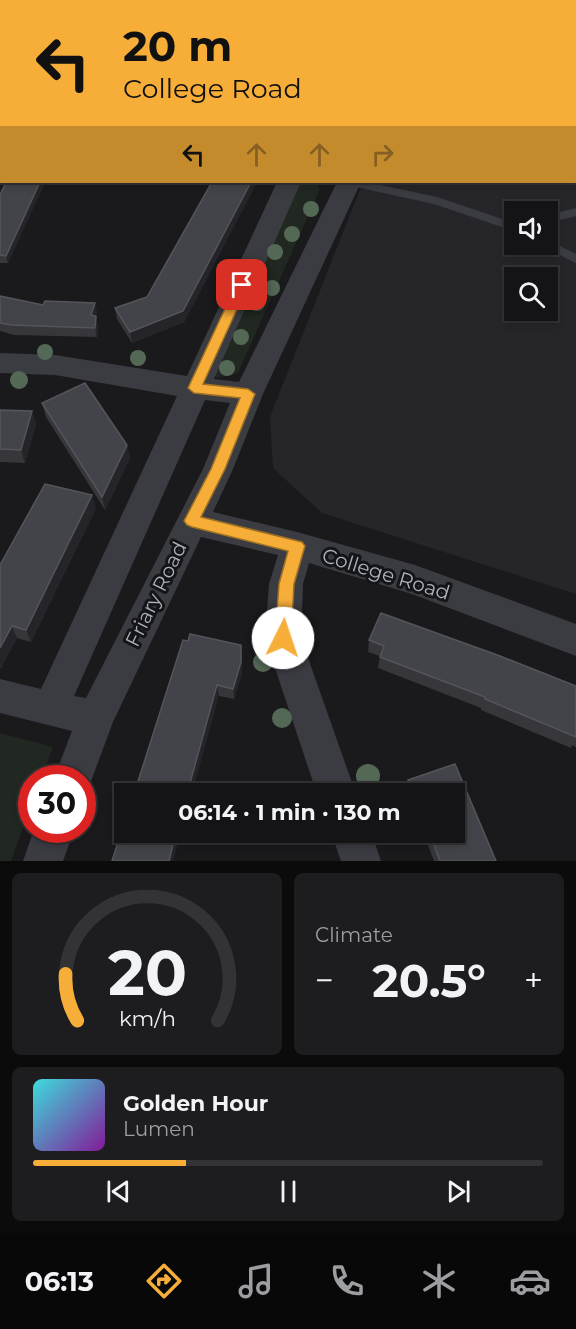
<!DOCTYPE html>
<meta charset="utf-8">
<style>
body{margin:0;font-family:Montserrat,sans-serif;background:#1d1d1f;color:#f1f3f6;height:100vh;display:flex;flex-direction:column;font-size:22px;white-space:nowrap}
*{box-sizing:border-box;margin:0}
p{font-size:20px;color:#9d9ea1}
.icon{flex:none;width:33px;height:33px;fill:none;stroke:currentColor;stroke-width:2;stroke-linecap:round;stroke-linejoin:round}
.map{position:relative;height:861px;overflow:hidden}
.drawer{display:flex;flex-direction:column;gap:12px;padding:12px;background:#0b0b0c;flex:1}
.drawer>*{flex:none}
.hud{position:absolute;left:0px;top:0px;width:576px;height:183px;box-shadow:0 3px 9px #0003,0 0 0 2px #333335;background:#f6ae38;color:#111;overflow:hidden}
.buttons{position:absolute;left:504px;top:201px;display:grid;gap:12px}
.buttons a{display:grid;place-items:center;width:54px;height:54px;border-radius:0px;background:#141416;box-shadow:0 3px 9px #0003,0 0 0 2px #333335;font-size:30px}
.speed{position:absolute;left:18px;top:765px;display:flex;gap:12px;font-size:30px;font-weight:700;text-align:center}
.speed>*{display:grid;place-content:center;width:78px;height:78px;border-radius:50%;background:#141416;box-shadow:0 3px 9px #0003,0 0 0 2px #333335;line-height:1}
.speed .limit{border:9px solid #d22;background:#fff;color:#111}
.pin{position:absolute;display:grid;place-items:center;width:51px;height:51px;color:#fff;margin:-26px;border-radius:12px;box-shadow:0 3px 9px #0006}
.me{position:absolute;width:66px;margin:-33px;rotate:4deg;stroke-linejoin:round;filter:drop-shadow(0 0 4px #0008)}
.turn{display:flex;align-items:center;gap:21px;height:126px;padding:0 24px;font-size:27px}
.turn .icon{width:78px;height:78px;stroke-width:2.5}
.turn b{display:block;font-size:42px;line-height:51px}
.lanes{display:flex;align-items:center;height:57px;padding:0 24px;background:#0003;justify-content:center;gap:30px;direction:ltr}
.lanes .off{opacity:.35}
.big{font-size:45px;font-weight:700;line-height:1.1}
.drawer .tile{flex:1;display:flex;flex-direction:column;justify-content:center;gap:9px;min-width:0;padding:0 21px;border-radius:9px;background:#1d1d1f}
.drawer .dial{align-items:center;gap:0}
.dial svg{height:156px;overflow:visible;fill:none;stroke:#333335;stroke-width:7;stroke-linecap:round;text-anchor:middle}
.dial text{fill:#f1f3f6;stroke:none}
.song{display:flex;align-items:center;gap:18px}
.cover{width:72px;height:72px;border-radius:9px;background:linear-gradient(135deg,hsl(180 70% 55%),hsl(290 70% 35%))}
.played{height:6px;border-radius:3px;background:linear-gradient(90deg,#f6ae38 30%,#333335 30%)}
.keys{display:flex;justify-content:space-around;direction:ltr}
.heat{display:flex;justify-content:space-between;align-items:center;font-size:33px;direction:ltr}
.drawer .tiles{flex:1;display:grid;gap:12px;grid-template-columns:1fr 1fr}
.tile:last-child{grid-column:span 2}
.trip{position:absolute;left:114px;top:783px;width:351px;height:60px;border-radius:0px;background:#141416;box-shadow:0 3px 9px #0003,0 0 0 2px #333335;font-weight:700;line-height:60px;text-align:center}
.menu{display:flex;height:96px;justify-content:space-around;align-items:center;background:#080809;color:#9d9ea1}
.menu .icon{width:42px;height:42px}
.menu .active{color:#f6ae38}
.menu b{font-size:27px;color:#f1f3f6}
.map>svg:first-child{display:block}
</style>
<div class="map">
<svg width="576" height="861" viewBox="0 0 576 861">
<rect width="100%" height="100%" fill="#1a1a1d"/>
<!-- built -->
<path fill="#26262a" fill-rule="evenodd" d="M 435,0 L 576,0 L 576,594 L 322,513 L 273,468 L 270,417 L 363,182 L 574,182 L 574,2 ZM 514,212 L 548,212 L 548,244 L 514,244 ZM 514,278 L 548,278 L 548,310 L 514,310 Z"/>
<!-- green -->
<g fill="#202821">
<polygon points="298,182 317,182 320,189 238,373 217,378 211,371"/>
<polygon points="0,733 53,747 41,778 32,778 31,805 11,861 0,861"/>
</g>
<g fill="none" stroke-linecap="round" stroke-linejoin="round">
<!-- lane -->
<g fill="#3b3c42" fill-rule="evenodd">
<rect x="574" y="149" width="2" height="7"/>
<polygon points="345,182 366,182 437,197 514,223 514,231 434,204 351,186"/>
<polygon points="576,208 576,216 548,223 548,215"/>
<polygon points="548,240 576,254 576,263 544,247 542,244 548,244"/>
</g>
<!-- street -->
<g fill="#3b3c42" fill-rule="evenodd">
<polygon points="34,0 78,0 79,2 33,2"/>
<polygon points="363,0 383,0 362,2"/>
<rect x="406" y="0" width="20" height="2"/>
<polygon points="2,10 2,24 0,24 0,11"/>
<rect x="0" y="44" width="2" height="13"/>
<polygon points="2,116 2,132 0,133 0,117"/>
<path d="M 277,182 L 301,182 L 214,379 L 239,382 L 337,182 L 361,182 L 263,394 L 233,469 L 213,512 L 297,532 L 415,565 L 576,624 L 576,656 L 412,594 L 309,563 L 303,584 L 301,638 L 356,794 L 317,794 L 265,638 L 269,584 L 278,555 L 201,537 L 113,722 L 87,792 L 82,793 L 82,778 L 54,778 L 72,731 L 0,713 L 0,679 L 41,689 L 177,396 L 55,375 L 0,373 L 0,353 L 55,355 L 187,376 ZM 205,400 L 230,403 L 203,469 L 86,698 L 74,696 Z"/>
<polygon points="34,830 74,830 63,861 23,861"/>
<polygon points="331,832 371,832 381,861 341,861"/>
</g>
</g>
<!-- trees -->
<g fill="#546856">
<circle cx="311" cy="209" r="8"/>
<circle cx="292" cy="234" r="8"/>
<circle cx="275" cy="252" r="8"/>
<circle cx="272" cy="288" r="8"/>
<circle cx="257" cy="303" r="8"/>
<circle cx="241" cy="337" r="8"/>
<circle cx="45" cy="352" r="8"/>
<circle cx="138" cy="358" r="8"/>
<circle cx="227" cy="368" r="8"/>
<circle cx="19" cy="380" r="9"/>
<circle cx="263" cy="662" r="10"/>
<circle cx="282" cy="718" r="10"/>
<circle cx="368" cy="776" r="12"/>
</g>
<!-- wall -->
<g fill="#36363b">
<polygon points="496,0 576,0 576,93 574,91 574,2 498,2"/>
<polygon points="6,182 45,182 8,263 0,263 0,195"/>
<polygon points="212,182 257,182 184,322 132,343 117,319 115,308 147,297"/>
<polygon points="0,296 43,305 97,312 95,316 98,325 97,337 14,335 0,331"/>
<polygon points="42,403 127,445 130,458 105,510 46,417"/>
<polygon points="0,410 32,411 36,424 25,463 0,462"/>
<polygon points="96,508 31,642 17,638 1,668 0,668 0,565"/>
<polygon points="183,640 242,655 242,673 234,699 219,696"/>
<polygon points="369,640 576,686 576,747 572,745 571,748 481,710 481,708 378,668 380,656 368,652"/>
<polygon points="455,764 496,861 434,861 423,832 454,832 454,794 408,794 406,789 408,780"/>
</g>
<!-- shaded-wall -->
<g fill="#252529">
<polygon points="40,182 45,182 8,263 6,256"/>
<polygon points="251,182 257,182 184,322 132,343 130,332"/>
<polygon points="95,303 97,312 93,324 91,315"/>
<polygon points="96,316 98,325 97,337 95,328"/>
<polygon points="32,411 36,424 25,463 21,450"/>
<polygon points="127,445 130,458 105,510 102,497"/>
<polygon points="92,495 96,508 31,642 26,630"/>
<polygon points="12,626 17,638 1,668 0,666 0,648"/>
<polygon points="241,645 242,673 234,699 233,689"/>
<polygon points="217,685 219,696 192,794 187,794"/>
<polygon points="176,832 181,832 173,861 169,861"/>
</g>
<!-- building -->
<g fill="#434449" stroke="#53555b" stroke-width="1.5">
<polygon points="308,0 339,0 339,2 307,2"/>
<polygon points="522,0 576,0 576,61 574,59 574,2 523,2"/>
<polygon points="6,182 40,182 6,256 0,255 0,195"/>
<polygon points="212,182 251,182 183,311 130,332 115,308 147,297"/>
<polygon points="0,296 43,305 45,301 95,303 91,315 96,316 95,328 11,325 0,323"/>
<polygon points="85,383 127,445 102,497 42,403"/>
<polygon points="0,410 32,411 21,450 0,449"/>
<polygon points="45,484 92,495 26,630 12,626 0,648 0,565"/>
<polygon points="381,613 500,656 576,686 576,737 485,699 485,697 380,657 384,646 369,640"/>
<polygon points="190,634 241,645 241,662 233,689 217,685 187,794 134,794 183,640 188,641"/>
<polygon points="455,764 496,861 440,861 429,832 454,832 454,794 414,794 408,780"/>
<polygon points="124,823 124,832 176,832 169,861 112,861"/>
</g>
<!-- route -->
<polygon fill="#f6ae38" stroke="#a07124" stroke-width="1.5" points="242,281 248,285 203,384 248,389 255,394 225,469 201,517 302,542 305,546 294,584 291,638 289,643 283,645 277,643 275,638 279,584 288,551 192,527 187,525 184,521 211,469 240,398 194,393 188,388 236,285"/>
<g text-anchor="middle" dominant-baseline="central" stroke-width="6" stroke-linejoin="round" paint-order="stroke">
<!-- street labels -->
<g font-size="20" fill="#acb2bc" stroke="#151518">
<text transform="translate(386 574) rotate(17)">College Road</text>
<text transform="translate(156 594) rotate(-64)">Friary Road</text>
</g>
</g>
</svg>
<div class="buttons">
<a><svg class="icon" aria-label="sound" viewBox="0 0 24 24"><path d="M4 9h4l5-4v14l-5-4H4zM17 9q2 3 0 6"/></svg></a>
<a><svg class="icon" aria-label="search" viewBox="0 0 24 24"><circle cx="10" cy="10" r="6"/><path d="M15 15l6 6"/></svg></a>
</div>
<div class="speed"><div class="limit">30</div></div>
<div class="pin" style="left:242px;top:285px;background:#d93025"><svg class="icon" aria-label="arrive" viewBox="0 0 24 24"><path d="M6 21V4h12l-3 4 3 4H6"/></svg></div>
<svg class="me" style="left:283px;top:638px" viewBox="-20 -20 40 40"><circle r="19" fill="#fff"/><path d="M0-13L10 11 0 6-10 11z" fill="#f6ae38"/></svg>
<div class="trip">06:14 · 1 min · 130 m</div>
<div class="hud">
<div class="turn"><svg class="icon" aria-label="left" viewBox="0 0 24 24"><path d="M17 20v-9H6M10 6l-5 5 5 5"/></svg><div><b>20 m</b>College Road</div></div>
<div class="lanes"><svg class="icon" aria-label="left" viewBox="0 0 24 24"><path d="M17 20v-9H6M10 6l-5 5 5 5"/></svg><svg class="icon off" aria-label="ahead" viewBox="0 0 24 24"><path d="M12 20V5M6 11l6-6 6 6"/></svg><svg class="icon off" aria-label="ahead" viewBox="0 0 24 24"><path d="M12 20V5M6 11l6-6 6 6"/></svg><svg class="icon off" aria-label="right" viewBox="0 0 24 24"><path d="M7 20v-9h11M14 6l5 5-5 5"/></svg></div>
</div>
</div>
<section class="drawer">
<div class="tiles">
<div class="tile dial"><svg viewBox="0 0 100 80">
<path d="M14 69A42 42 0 1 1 86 69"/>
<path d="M14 69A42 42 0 0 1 8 45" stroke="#f6ae38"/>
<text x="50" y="56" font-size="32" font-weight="700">20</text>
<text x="50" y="72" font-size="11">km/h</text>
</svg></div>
<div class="tile"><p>Climate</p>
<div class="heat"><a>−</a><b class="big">20.5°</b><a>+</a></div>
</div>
<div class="tile">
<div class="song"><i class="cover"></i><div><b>Golden Hour</b><p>Lumen</p></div></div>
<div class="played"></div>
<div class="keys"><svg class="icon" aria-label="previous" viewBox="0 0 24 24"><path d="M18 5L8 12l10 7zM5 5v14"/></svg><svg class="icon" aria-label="pause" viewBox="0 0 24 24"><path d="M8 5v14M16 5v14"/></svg><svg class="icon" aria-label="next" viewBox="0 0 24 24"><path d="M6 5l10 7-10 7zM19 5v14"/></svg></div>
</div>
</div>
</section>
<nav class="menu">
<b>06:13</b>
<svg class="icon active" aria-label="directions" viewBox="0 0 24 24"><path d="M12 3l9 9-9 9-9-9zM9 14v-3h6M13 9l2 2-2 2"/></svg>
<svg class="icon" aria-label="music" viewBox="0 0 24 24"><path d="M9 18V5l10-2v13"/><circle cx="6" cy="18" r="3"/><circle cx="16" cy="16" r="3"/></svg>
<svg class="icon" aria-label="phone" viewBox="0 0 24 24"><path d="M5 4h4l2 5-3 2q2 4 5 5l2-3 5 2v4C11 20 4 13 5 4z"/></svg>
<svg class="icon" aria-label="climate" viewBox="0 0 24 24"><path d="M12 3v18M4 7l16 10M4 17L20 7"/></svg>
<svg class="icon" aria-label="car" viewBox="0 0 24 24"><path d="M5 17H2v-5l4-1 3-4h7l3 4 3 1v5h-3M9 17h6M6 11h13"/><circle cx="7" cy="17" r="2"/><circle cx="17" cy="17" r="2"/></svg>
</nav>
